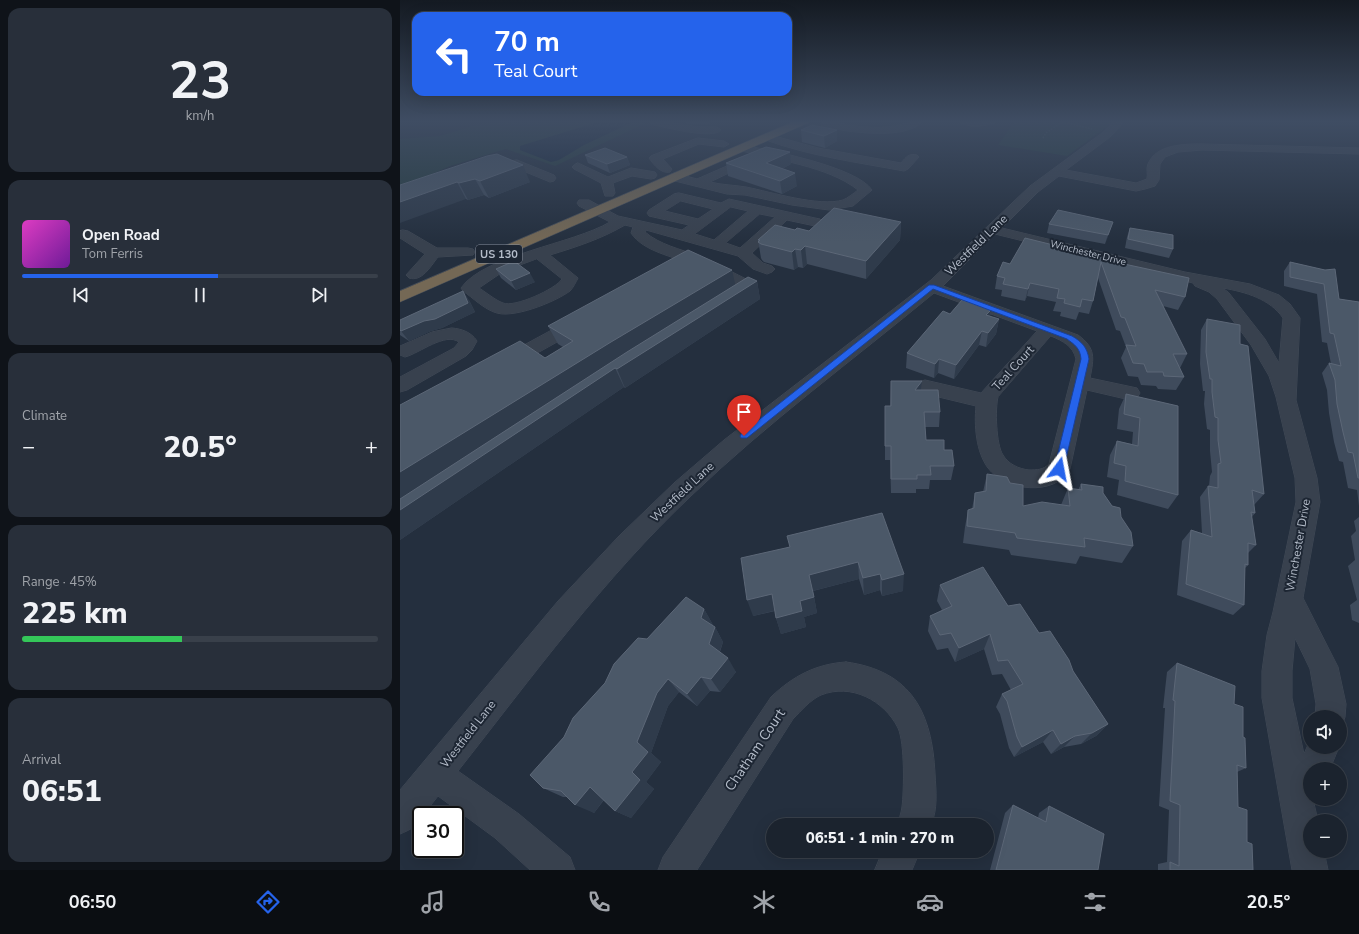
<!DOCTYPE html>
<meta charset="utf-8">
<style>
body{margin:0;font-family:"Nunito Sans",sans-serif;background:#282f3a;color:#f1f3f6;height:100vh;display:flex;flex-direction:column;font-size:15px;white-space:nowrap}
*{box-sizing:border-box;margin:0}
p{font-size:13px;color:#a0a4aa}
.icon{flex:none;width:22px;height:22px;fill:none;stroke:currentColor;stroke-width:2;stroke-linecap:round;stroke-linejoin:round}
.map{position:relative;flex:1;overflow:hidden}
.panel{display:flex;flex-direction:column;gap:8px;padding:8px;background:#0f1319;width:400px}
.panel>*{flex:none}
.hud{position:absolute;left:12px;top:12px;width:380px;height:84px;border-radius:12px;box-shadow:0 4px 16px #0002,0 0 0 1px #39404a;background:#2563eb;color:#fff;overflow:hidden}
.fabs{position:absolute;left:903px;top:710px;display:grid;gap:8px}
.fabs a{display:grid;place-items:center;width:44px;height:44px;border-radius:50%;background:#1b232e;box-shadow:0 4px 16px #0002,0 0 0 1px #39404a;font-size:20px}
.speed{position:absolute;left:12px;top:806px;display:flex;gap:8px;font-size:20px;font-weight:700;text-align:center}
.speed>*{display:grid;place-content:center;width:52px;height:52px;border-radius:50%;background:#1b232e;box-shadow:0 4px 16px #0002,0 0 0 1px #39404a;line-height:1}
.speed .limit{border:2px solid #111;border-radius:6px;background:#fff;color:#111}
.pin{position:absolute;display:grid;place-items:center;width:34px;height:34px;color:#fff;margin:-41px -17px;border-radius:50% 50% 50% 0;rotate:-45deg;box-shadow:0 0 4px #0007}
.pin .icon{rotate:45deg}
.me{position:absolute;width:44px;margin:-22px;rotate:13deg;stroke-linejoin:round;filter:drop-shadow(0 0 3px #0008)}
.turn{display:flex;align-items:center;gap:14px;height:84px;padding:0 16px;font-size:18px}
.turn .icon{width:52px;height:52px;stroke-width:2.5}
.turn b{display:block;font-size:28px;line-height:34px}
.big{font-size:30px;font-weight:800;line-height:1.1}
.panel .card{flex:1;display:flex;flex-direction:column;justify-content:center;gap:6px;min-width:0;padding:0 14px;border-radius:12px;background:#282f3a}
.panel .dial{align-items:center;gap:0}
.dial b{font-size:52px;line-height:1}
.song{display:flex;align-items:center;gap:12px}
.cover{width:48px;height:48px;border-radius:6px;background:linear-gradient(135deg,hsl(310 70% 55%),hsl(280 70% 35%))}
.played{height:4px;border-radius:2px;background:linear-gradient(90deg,#2563eb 55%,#39404a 55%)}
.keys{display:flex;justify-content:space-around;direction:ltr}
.heat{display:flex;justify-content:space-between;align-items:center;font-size:22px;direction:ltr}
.charge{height:6px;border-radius:3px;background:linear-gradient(90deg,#34c759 45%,#39404a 0)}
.trip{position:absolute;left:366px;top:818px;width:228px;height:40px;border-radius:20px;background:#1b232e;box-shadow:0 4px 16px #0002,0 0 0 1px #39404a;font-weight:800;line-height:40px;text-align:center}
.tab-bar{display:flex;height:64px;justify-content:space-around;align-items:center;background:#0b0e12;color:#a0a4aa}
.tab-bar .icon{width:28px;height:28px}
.tab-bar .selected{color:#2563eb}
.tab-bar b{font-size:18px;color:#f1f3f6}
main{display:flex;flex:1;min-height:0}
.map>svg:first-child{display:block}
</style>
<main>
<section class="panel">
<div class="card dial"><b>23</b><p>km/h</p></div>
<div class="card">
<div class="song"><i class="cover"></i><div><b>Open Road</b><p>Tom Ferris</p></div></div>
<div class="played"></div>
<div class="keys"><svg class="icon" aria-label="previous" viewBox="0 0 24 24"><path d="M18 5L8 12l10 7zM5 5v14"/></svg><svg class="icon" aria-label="pause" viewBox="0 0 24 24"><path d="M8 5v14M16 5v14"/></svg><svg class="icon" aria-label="next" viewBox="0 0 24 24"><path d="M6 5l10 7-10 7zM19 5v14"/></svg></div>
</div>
<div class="card"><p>Climate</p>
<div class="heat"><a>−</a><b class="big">20.5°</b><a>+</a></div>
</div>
<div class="card"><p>Range · 45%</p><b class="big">225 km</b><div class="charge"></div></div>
<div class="card"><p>Arrival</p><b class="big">06:51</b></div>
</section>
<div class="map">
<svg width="959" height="870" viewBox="0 0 959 870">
<rect width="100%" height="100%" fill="#242f3e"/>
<!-- green -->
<g fill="#263c3f">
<polygon points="114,121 250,121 155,166 106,149 50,166 0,189 0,139 40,136 79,124"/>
<polygon points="615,121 712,121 705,128 667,156 598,145"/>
</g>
<!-- water -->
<polygon fill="#17263c" points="201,121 235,121 184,145 159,160 151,162 120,150 120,146"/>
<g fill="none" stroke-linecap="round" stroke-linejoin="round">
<defs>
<g id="minor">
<path d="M 251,121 C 270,121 288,127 307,127 C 312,127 318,126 321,130 C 313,140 264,127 251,124 Z"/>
<path d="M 426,121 C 446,124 466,129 486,127 C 499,126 510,121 523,121 C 507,141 445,132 422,126 L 421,124 Z"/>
<path d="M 559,121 L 596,121 L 595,123 C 585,126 566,129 559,121 Z"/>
<path d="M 714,121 L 725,121 L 710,137 L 666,170 L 736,183 L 747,179 C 748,174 746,168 748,164 C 756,144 785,144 802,144 L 959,148 L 959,154 L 802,150 L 778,152 L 765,157 L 760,164 L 759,180 L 755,186 L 745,189 L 736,191 L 659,176 L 638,192 L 602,228 L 785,272 L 850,284 L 879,295 L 890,304 L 900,318 L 896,400 L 917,478 L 920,502 L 903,598 L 938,667 L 946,704 L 945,717 L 941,728 L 940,717 L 915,717 L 916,704 L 910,669 L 895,638 L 892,671 L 892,698 L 904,754 L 910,740 L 910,747 L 939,747 L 930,769 L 910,769 L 910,799 L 913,799 L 918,821 L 910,821 L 910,851 L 924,851 L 928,870 L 892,870 L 862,698 L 862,671 L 867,635 L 873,612 L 896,502 L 895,478 L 876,397 L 869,376 L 851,345 L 817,299 L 809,292 L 795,286 L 793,283 L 595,234 L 543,286 L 678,335 C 696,348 694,358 690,378 L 737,388 L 740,393 L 737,398 L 730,400 L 687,390 L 670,469 C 655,497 605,491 588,468 C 576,452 574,425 576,406 L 518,392 L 515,387 L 518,382 L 525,380 L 581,393 L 637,331 L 534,293 C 453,360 367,423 291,496 C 204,578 132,677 58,771 L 119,814 L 170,857 L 175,870 L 130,870 L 95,838 L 38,796 L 23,815 L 21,815 C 20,826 9,830 0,834 L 0,790 L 158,601 L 219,536 L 274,483 L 324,440 L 531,280 L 630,186 L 702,133 ZM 823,288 C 846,292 870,299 883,318 L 879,363 L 865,339 L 829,293 ZM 651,336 C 663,341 673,346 676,359 L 649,464 C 643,470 637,470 629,470 C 619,469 608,464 603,455 C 596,445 595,408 598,397 Z"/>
<path d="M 367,134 L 418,148 L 501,163 C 506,157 509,153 517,155 L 519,157 L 508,169 L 504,171 C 456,162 409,156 363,139 L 362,137 Z"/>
<path d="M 298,138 L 324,141 L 329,144 L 324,147 L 299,144 L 263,159 L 272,169 L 270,172 C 261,174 254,165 249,158 L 251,156 Z"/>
<path d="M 342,145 C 370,150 457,167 472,190 L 453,206 L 429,210 L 392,205 L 345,195 L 327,194 L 271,180 L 269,177 L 271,174 L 275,173 L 297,179 L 352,155 L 356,156 L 358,158 L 356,160 L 310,182 C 322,185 334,185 346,187 C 371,192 419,207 443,200 C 448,198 454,193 458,190 C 428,166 375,160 338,150 L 336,148 Z"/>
<polygon points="117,160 154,175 156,178 154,181 150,182 116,168 95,171 91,169 89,167 91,165"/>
<polygon points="178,163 208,177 231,168 255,172 257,175 255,178 251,179 232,176 213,183 215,193 213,196 205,196 201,183 174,169 172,167 174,165"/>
<path d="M 279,193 L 321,203 L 329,199 L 415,218 L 420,219 L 422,222 L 420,225 L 415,226 L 387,220 L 352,253 L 363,263 L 372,266 L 375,269 L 372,272 L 367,274 L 353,269 L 338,256 L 246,230 L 245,232 C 260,245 281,249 298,256 C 317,264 334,273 352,282 L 354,285 C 352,297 338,306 326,303 L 324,300 L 338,287 C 323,280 308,272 293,265 C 273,256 244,252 231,233 L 233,227 L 225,225 C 201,239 176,247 150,255 L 178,278 C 176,282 173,288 170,291 C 155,302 111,320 94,312 C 83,308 73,298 63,291 L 61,288 C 84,255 173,244 210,222 L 179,206 L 177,203 L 179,200 L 189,200 L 218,216 L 282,230 L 289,225 L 249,216 L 247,213 L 249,210 L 274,194 ZM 281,201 L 313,209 L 298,219 L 265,211 ZM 331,207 L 348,211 L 314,240 L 295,234 ZM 360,214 L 375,217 L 340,248 L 326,243 ZM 137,259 L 162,279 C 156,289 114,308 103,303 C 95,300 87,293 79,288 L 104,271 Z"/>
<path d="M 3,230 L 8,231 L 37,248 L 68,248 L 73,249 L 75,252 L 73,255 L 38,257 C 30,267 22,282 9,278 L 6,275 L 25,254 L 0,238 L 0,231 Z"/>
<polygon points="178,318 184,319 187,323 184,327 114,366 107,368 100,366 98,362 100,358 172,319"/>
<path d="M 52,328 C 62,329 71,332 77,341 L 72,350 L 66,356 L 7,390 L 0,392 L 0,377 L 54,348 L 59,342 C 45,332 20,353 5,357 L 0,355 L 0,346 L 32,332 Z"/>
<path d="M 446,662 C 512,671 532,713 535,774 C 536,791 538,809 531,825 L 497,825 C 499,819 501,814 502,807 C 504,791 505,743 498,728 C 484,700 451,683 421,695 C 410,700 401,711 393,719 L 297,870 L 258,870 L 263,857 L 371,697 C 393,676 416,664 446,662 Z"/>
<polygon points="483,851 520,851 512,870 475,870"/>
</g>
<polygon id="highway" points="395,121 409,121 408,123 0,302 0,291"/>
</defs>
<!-- minor casing -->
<use href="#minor" stroke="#414a57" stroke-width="1"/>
<!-- highway casing -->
<use href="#highway" stroke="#434c59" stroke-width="1"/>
<!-- path -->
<g stroke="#3f5557" stroke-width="1.5" stroke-dasharray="1.5 1.5" stroke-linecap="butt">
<polyline points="659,121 692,129"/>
<polyline points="643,138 646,133 662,122"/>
</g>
<!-- minor -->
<use href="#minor" fill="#38414e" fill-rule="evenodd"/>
<!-- highway -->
<use href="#highway" fill="#746855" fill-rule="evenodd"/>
</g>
<!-- wall -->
<g fill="#3f4b5c">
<polygon points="286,121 310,121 310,125 286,124"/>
<polygon points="401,130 437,130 437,141 425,148 402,142"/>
<polygon points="97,154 130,182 89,198 84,195 68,200 66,199 0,185"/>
<polygon points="185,155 227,157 230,165 210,173 188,163"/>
<polygon points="326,163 391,164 382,169 397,186 382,194 328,176"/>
<polygon points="501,222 500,240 466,279 407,264 403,268 398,267 394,270 364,262 362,260 361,258 358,240 395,230 409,231"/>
<polygon points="713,222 705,244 647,233 649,224"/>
<polygon points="730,228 773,249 769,258 725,248 727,237"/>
<polygon points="701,259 785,297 778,310 763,306 787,354 780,368 784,377 776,390 758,389 756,386 741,385 738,377 728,376 721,358 726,347 720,331 716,330 698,278 693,301 689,314 679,312 676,320 660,316 661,312 653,311 656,302 627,296 625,301 601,296 602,290 595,289 597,276 610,264"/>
<polygon points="890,262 925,270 939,299 959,302 959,506 957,490 948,488 943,462 939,461 934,442 929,413 927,390 922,373 929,363 931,364 927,343 922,342 917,294 884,286 884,271"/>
<polygon points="96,269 135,282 116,290 101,278"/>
<polygon points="357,281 360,299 225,388 224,387 0,540 0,405 145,358 163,347 158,344 148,326"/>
<polygon points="69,300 75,312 42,328 31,331 9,341 0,335 0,320"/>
<polygon points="591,310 590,317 599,319 596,334 586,347 579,345 554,379 538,373 534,378 506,368 507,353 550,314"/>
<polygon points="807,319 840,344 864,494 854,505 855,513 852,517 856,545 848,553 848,565 845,568 844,605 833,615 777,595 782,541 791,530 802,533 800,497 808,486 809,486 810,476 812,472 810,451 810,430 807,429 804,404 805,391 803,391 800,364 801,330"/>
<polygon points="491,381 521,390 540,412 539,427 525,427 526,440 544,450 554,466 551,480 530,480 529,489 516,489 516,493 491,493 490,460 485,460 485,406 490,406"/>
<polygon points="726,394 778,406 778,495 768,509 717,495 719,480 707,477 710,455 717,441 732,444 733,432 717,429 719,409"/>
<polygon points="587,474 623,506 661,505 668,488 678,490 681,484 703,493 712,506 721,517 733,546 722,563 680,556 676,564 611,555 609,550 563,543 565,527 568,510 572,509 575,493 583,492"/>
<polygon points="482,513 503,591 482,596 480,590 464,595 459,579 413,591 417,613 404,617 406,627 381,634 376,618 375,611 353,616 390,547"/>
<polygon points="959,517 959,623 952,620 950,605 957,600 948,566 955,560 951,536 956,531 954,521"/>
<polygon points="540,585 608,606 639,633 673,671 708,724 696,736 681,744 664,747 651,754 643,742 614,757 609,748 600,714 596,707 602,694 611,690 602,674 592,675 584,649 555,662 548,648 537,650 528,631 530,616 542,610 537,601"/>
<polygon points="304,609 313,625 312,626 315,627 323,642 320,652 336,672 320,692 310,691 297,706 279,692 268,706 251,753 261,762 246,782 254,789 231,818 215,811 204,800 194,813 168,797 163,797 143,788 164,737 247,639"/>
<polygon points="777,663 834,704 843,737 846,768 837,772 838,807 847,842 853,870 758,870 758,864 767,862 769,810 759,806 765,708 763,708 767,672"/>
<polygon points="613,805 638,818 639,813 649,806 698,870 590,870 605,813"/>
</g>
<!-- shaded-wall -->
<g fill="#2f3b4b">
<polygon points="437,130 437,141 425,148 424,136"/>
<polygon points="390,152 391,164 368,176 366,163"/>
<polygon points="227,157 230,165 210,173 207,164"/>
<polygon points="123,165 130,182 89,198 80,181"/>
<polygon points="395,173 397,186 382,194 380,181"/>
<polygon points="75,179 84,195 68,200 59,183"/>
<polygon points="57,182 66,199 0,223 0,202"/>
<polygon points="501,222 500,240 466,279 466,261"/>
<polygon points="713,222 710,231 705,244 708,235"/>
<polygon points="405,246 407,264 403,268 401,250"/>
<polygon points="395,249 398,267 394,270 392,252"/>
<polygon points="332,270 336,288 0,501 0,472 211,342"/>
<polygon points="130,273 135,282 116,290 111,281"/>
<polygon points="357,281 360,299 225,388 217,369"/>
<polygon points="630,283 627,296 625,301 628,289"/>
<polygon points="63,291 69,300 75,312 42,328 31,331 9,341 1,331"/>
<polygon points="591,310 588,324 586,315"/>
<polygon points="599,319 596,334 586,347 588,333"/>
<polygon points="582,331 579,345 554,379 556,365"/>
<polygon points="539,359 538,373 534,378 535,364"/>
<polygon points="215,368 224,387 0,540 0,510"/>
<polygon points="522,381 520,396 515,390"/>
<polygon points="458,562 459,579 412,591 409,575"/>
<polygon points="480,574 480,590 464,595 463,578"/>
<polygon points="504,574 503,591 482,596 482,580"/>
<polygon points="372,594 377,610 353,616 347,600"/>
<polygon points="414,597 417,613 404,617 406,627 381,634 376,618 400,601"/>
<polygon points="304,609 313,625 310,633 301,618"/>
<polygon points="315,627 323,642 317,659 309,644"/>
<polygon points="590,634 584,649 555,662 559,648"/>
<polygon points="328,658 336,672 320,692 311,679"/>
<polygon points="301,677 310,691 297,706 287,694"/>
<polygon points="268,679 279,692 268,706 251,753 261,762 246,782 254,789 231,818 215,811 232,772 237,742 257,693"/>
<polygon points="708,724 696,736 681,744 692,733"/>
<polygon points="653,730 643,742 614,757 622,747"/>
<polygon points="675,736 664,747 651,754 661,744"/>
<polygon points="190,787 207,795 194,813 175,805"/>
</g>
<!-- building -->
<g fill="#4b5868" stroke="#5c6777">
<polygon points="412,125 437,130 424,136 401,130"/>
<polygon points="366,147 390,152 366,163 395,173 380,181 326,163"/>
<polygon points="205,148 227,157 207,164 185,155"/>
<polygon points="97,154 123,165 80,181 75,179 59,183 57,182 0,202 0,185 87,156"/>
<polygon points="434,208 501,222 466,261 405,246 401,250 395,249 392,252 361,244 358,242 360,240 358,240 375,225 395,230 397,228 409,231"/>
<polygon points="658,210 713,222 708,235 649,224"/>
<polygon points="730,228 773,235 773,249 728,239"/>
<polygon points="625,238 702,257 701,259 789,278 785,297 755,290 787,354 773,354 784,377 764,376 763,372 747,372 744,364 733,363 726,345 736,346 725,318 721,317 701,262 693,301 682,299 680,307 664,303 665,299 657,298 659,289 630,283 628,289 603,284 605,278 597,276 603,262 610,264"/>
<polygon points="288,250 332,270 211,342 0,472 0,405 120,341 145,358 173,341 148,326"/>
<polygon points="114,261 130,273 111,281 96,269"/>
<polygon points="890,262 925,270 935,269 939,299 959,302 959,478 958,478 953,453 948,452 943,432 937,404 935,380 929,363 941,366 934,334 930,333 924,284 890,277"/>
<polygon points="348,277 357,281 217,369 215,368 0,510 0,499 227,352"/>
<polygon points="63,291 68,303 35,319 24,321 1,331 0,330 0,320"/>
<polygon points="562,300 591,310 586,315 599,319 588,333 582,331 556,365 539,359 535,364 507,353 543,311 550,314"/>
<polygon points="807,319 840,325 840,344 848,346 864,494 852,490 855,513 851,512 856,545 848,543 848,565 845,564 844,605 786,584 791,530 812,537 808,486 818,488 818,464 821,463 818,440 818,418 815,417 812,392 812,379 810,379 806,352"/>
<polygon points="491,381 522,381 515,390 538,390 540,412 524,412 526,440 544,440 544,450 552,450 554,466 530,466 531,475 517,475 517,479 491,479 491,446 485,446 485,406 491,406"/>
<polygon points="726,394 778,406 778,495 725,481 726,466 714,463 717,441 738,446 740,418 724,414"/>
<polygon points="587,474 607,477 610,483 623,485 623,506 642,502 670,506 668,488 682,490 681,484 703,487 703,493 712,506 720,508 721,517 731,532 733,546 684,538 685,547 617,538 615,533 567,526 568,510 574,508 575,493 586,491"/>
<polygon points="482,513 504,574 482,580 480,574 463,578 458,562 409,575 414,597 400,601 402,611 376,618 372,594 347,600 341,558 390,547 387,536"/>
<polygon points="583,567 608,606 620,604 639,633 650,631 669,660 673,671 708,724 692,733 675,736 661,744 653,730 622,747 617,737 607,701 602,694 623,684 608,660 598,661 590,634 559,648 551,633 540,635 530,616 552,606 540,585"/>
<polygon points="286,597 304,609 301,618 315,627 309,644 328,658 311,679 301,677 287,694 268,679 257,693 237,742 248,752 232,772 240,780 215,811 190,787 175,805 161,791 143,788 130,775 164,737 173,718 205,683 214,664 238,638 247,639"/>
<polygon points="777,663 835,686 834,704 843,707 843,737 845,738 846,768 837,765 838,807 847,810 847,842 852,844 853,870 770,870 770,862 779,866 780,805 770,801 775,701 773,700"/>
<polygon points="613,805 646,822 649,806 704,834 698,870 596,870"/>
</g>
<!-- sky -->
<linearGradient id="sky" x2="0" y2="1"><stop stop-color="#141a22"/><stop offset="0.5" stop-color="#3f4d63"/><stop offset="1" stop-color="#3f4d63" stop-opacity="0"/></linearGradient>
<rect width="959" height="243" fill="url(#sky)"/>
<!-- route -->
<path fill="#2563eb" stroke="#184099" d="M 529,285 L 534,285 L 672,336 C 682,342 687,347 689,359 L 663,472 L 656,472 L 654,469 L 681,359 C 680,348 675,345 667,339 L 533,289 L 347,438 L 341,438 L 340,436 L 341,434 Z"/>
<g text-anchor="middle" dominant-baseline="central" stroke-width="4" stroke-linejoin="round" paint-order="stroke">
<!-- far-street labels -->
<g font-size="10" fill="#b4bcc9" stroke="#1d2633">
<text transform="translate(688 253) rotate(14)">Winchester Drive</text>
</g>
<!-- shield labels -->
<rect fill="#1d2633" stroke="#878f9c" stroke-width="1" x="76" y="245" width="46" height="18" rx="3"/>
<g font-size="11" font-weight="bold" fill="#b4bcc9">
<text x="99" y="254">US 130</text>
</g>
<!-- street labels -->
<g font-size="12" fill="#b4bcc9" stroke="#1d2633">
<text transform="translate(576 245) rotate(-44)">Westfield Lane</text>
<text transform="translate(613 368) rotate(-48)">Teal Court</text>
<text transform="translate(282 492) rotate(-43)">Westfield Lane</text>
<text transform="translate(898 545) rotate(-80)">Winchester Drive</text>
<text transform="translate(68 734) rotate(-52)">Westfield Lane</text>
</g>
<!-- near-street labels -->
<g font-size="14" fill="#b4bcc9" stroke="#1d2633">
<text transform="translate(355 750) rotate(-56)">Chatham Court</text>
</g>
</g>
</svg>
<div class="fabs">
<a><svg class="icon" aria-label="sound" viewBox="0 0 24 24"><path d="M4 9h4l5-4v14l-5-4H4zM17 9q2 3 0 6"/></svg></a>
<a>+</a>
<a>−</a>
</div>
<div class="speed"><div class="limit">30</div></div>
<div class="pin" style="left:344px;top:436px;background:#d93025"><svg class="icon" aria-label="arrive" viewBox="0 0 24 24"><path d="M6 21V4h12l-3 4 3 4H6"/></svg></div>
<svg class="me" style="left:659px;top:469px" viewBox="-20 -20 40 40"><path d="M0-17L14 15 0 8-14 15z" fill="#2563eb" stroke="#fff" stroke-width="4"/></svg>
<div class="trip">06:51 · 1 min · 270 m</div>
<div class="hud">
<div class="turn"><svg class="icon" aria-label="left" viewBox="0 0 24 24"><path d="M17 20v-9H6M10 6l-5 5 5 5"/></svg><div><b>70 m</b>Teal Court</div></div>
</div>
</div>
</main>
<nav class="tab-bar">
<b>06:50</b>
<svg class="icon selected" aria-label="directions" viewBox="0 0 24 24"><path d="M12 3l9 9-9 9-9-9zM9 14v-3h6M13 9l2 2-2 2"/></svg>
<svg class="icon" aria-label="music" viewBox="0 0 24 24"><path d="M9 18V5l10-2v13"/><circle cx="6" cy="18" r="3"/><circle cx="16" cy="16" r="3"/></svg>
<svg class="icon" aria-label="phone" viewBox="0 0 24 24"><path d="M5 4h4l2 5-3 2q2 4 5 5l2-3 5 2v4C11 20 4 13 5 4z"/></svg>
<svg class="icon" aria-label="climate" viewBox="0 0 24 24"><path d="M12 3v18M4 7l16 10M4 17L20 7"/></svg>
<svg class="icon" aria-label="car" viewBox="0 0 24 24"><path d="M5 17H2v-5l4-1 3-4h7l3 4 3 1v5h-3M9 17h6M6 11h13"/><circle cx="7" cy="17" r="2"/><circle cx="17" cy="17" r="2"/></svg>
<svg class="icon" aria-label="filters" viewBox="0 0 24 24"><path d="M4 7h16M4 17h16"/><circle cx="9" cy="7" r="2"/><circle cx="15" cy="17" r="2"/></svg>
<b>20.5°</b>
</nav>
